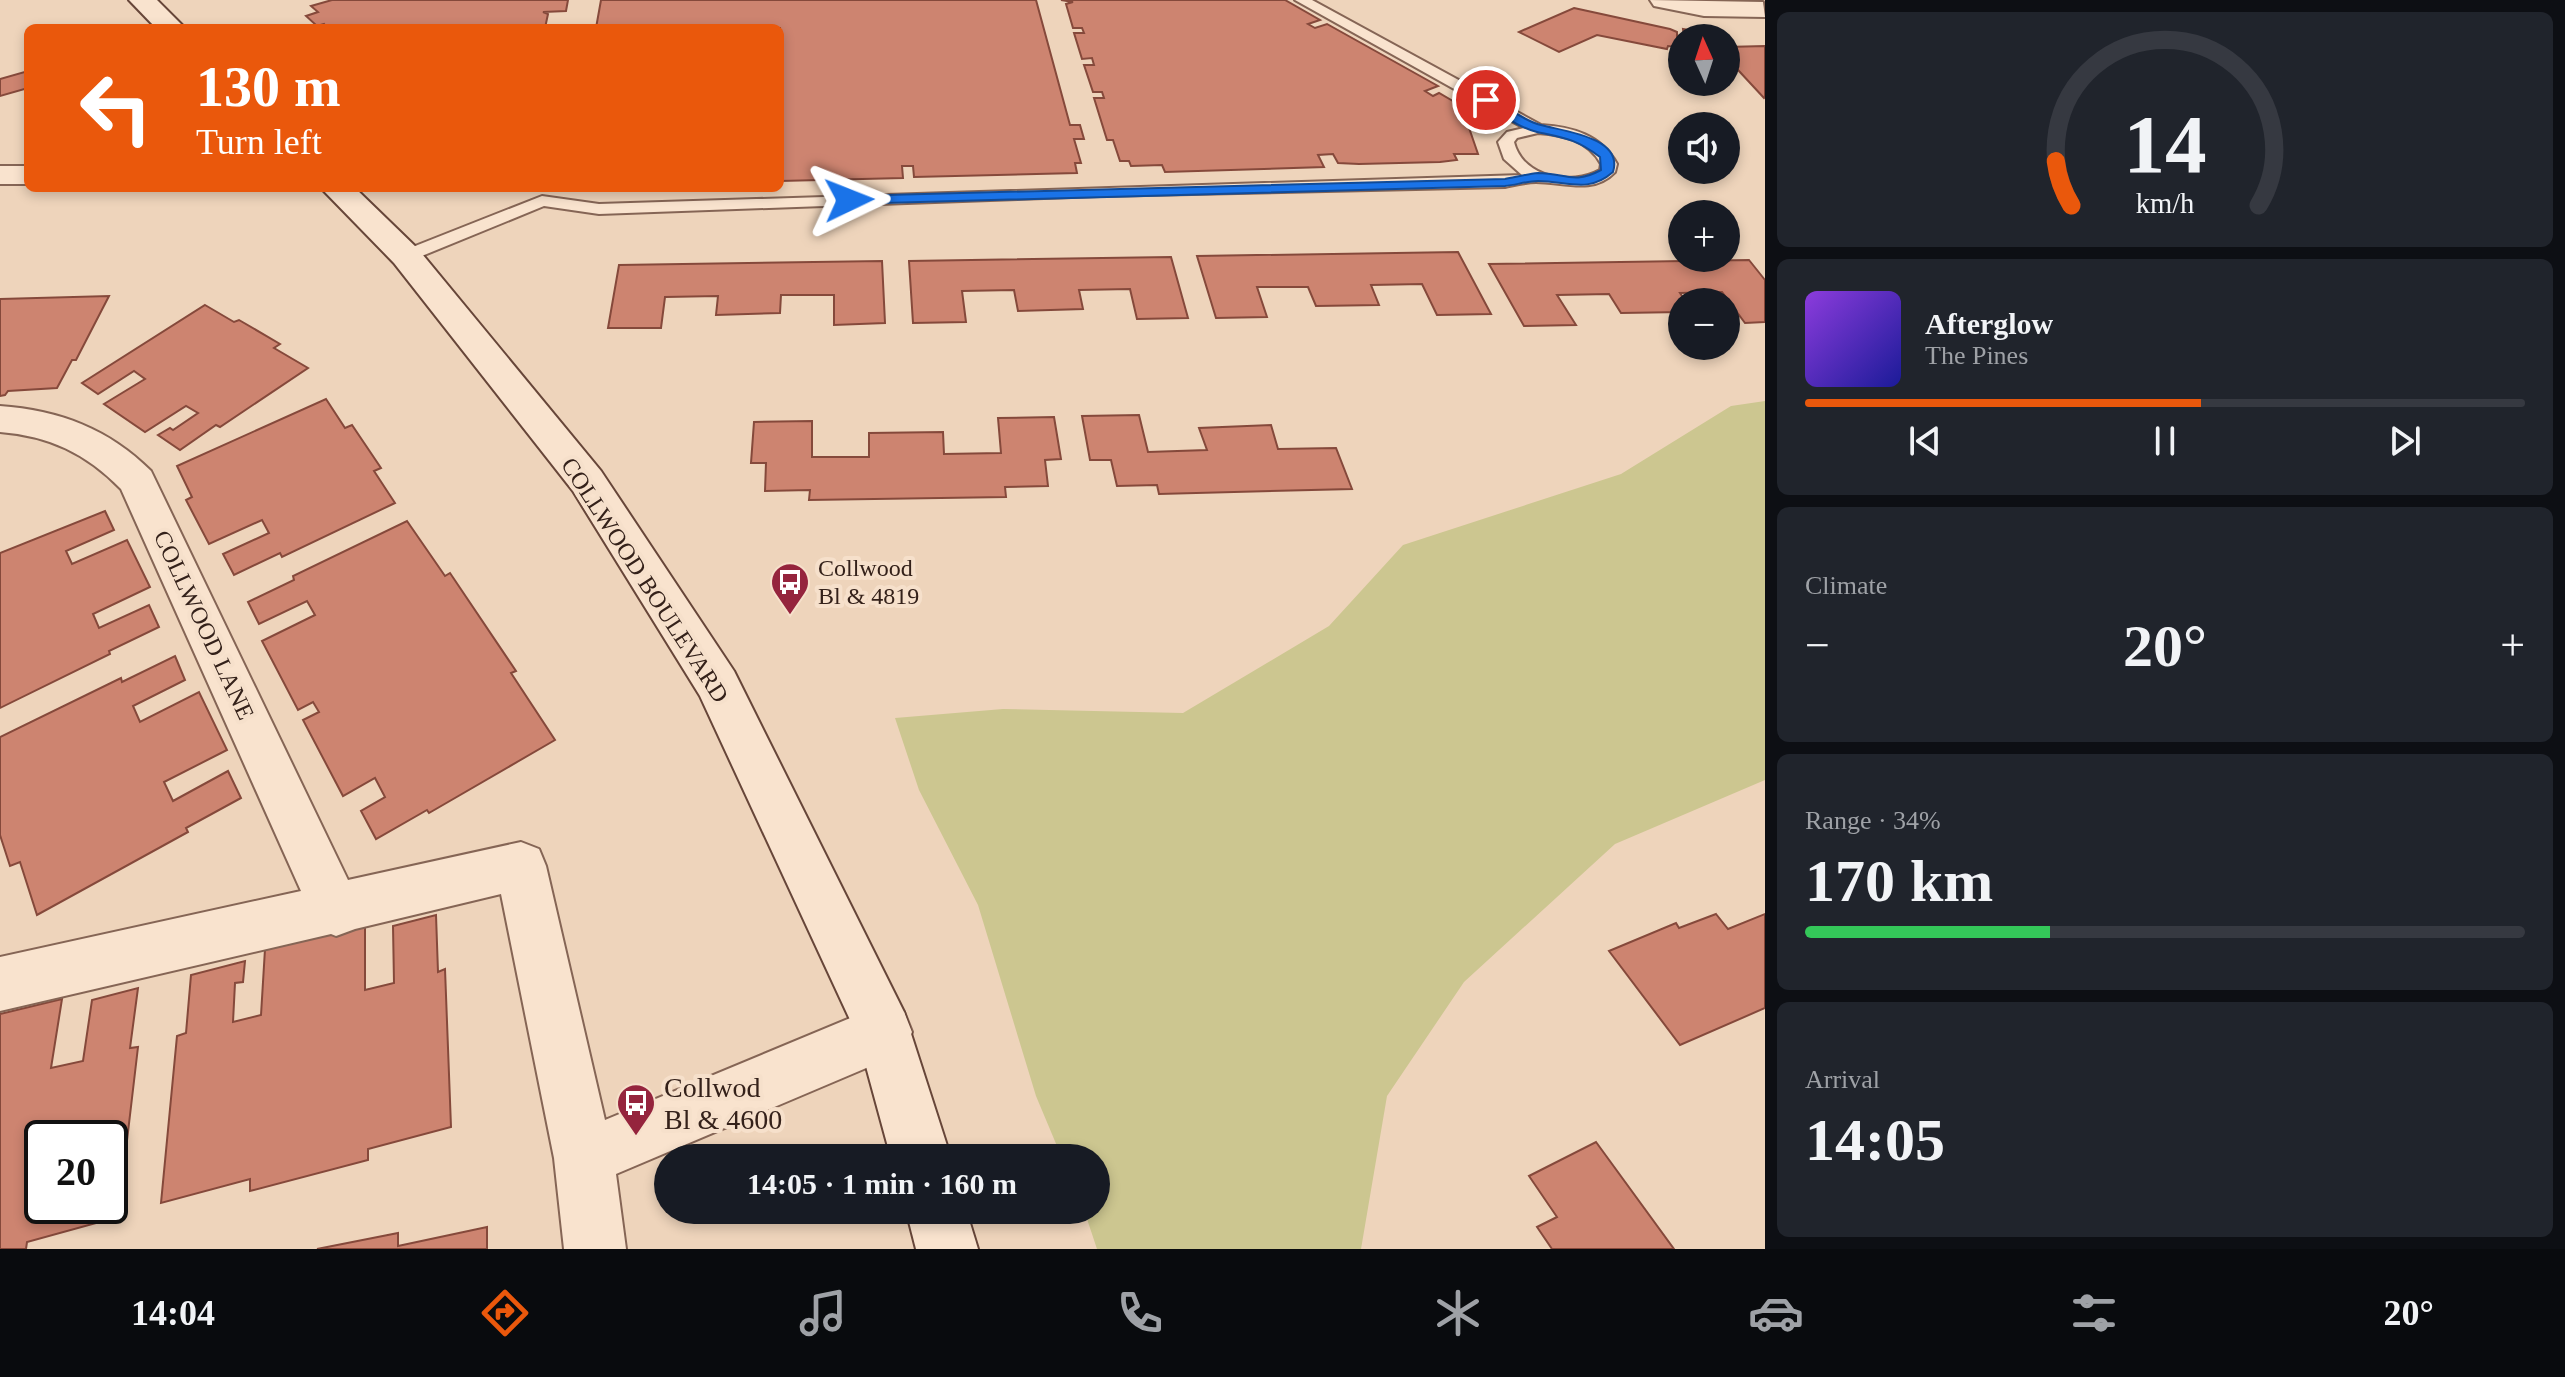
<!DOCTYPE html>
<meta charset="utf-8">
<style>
body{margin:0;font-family:"Times New Roman",serif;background:#20242c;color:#f1f3f6;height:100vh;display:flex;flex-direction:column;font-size:30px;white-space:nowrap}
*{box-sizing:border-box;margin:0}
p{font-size:26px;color:#9ea1a6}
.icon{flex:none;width:44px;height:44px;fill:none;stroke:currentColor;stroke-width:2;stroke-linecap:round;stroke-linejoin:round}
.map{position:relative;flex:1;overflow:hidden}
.sheet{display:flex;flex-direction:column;gap:12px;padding:12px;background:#0d0f14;width:800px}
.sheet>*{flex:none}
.top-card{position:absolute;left:24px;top:24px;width:760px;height:168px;border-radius:12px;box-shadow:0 4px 12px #0003;background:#ea580c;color:#fff;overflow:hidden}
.needle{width:52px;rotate:357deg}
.buttons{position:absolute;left:1668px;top:24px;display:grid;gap:16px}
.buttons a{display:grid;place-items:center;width:72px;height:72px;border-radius:50%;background:#171b24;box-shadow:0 4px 12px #0003;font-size:40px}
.speed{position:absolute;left:24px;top:1120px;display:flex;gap:16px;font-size:40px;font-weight:700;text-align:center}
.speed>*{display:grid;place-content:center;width:104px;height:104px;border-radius:50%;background:#171b24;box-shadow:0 4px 12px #0003;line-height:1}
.speed .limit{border:4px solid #111;border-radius:12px;background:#fff;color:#111}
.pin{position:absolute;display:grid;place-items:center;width:68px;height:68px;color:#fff;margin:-34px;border:4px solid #fff;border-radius:50%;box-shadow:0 2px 8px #0007}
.me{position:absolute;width:88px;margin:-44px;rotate:88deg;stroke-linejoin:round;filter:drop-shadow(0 0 6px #0008)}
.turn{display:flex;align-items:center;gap:28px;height:168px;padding:0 40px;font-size:36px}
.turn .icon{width:104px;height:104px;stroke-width:2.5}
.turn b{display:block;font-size:56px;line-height:68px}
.big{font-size:60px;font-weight:800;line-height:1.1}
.sheet .tile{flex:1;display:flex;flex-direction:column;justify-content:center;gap:12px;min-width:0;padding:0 28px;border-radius:12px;background:#20242c}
.sheet .dial{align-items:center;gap:0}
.dial svg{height:208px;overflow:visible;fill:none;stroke:#363941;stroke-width:7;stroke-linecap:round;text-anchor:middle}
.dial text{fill:#f1f3f6;stroke:none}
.song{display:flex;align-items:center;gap:24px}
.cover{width:96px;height:96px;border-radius:12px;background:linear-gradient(135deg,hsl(270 70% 55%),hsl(240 70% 35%))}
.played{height:8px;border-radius:4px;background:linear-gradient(90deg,#ea580c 55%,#363941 55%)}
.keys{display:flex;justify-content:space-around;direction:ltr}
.heat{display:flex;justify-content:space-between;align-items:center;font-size:44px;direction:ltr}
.charge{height:12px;border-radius:6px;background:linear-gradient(90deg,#34c759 34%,#363941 0)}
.trip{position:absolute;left:654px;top:1144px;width:456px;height:80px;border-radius:40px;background:#171b24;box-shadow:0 4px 12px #0003;font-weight:800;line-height:80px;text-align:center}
.tabs{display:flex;height:128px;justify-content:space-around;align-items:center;background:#090b0e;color:#9ea1a6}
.tabs .icon{width:56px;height:56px}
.tabs .current{color:#ea580c}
.tabs b{font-size:36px;color:#f1f3f6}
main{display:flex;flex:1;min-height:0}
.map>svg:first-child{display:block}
</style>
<main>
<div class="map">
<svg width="1765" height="1249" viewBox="0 0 1765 1249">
<rect width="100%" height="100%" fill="#eed4bb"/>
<!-- green -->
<polygon fill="#ccc690" points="1765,401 1765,780 1615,844 1464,982 1387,1096 1361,1249 1097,1249 1084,1210 1096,1210 1096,1158 1062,1158 1036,1096 978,905 919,790 895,718 1003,709 1183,713 1329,626 1403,545 1621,474 1731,406"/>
<!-- building -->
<g fill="#cd8470" stroke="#85493b" stroke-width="2" fill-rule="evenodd">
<polygon points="332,0 568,0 566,11 543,12 548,14 545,28 322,28 326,27 324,24 317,26 306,16 318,12 311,6"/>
<polygon points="601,0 1036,0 1070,125 1080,125 1084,139 1074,139 1081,163 1075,163 1077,173 914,177 913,166 902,166 903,178 780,181 780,28 596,28"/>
<polygon points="1061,0 1285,0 1320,20 1308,24 1315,28 1327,24 1438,86 1425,91 1433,96 1439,93 1458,104 1465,101 1484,111 1466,119 1478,154 1454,154 1457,160 1440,162 1359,164 1338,163 1333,154 1318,155 1324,167 1165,172 1162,165 1131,166 1129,161 1120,161 1113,140 1107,140 1094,98 1104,98 1102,92 1093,92 1084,65 1094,65 1092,58 1082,59 1074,33 1084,33 1082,28 1073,28 1066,4 1073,2"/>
<polygon points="1574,8 1670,29 1677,32 1677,47 1668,46 1667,49 1597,35 1559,52 1519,32"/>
<polygon points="1683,29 1723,35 1723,38 1684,38"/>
<polygon points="1765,46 1765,97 1764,98 1726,57 1726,47"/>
<polygon points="28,71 28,88 0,96 0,79"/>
<polygon points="1458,252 1491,314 1437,315 1422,284 1371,285 1379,305 1316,306 1308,287 1257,287 1267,317 1216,318 1197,256"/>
<polygon points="1171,257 1188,318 1137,319 1130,289 1079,290 1083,309 1018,311 1014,290 962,291 966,322 913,323 909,261"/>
<polygon points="1749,260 1765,280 1765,322 1745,323 1722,292 1680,293 1686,302 1682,302 1682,312 1621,313 1609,294 1557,295 1576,325 1524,326 1489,264"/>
<polygon points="882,261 885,323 834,325 834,295 781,295 780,313 716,315 718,296 665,297 661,328 608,328 619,265"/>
<polygon points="109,296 76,360 72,360 57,388 8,391 5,395 0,396 0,299"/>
<polygon points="205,305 234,322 239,320 280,344 274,348 308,368 220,427 216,425 180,450 158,435 170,428 173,430 198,413 186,406 145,432 104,404 145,379 134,371 98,394 82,383"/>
<polygon points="326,399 345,428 352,425 381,468 374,471 395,503 282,557 280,553 234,575 223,554 269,533 262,520 209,544 186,500 192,497 177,466"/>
<polygon points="1139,415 1148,452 1207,450 1199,428 1271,425 1278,449 1336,448 1352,489 1159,494 1157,485 1117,486 1111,460 1090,460 1082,416"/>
<polygon points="1054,417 1061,459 1045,460 1048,486 1005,487 1006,497 809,500 810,490 765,491 766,463 751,463 754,422 812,421 812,457 869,457 869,433 943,432 944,454 1001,453 998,418"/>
<polygon points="105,511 114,530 66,551 72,564 127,540 150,587 93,614 99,628 149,605 159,627 109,651 110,654 0,708 0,553"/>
<polygon points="407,521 445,576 450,573 516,671 511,673 555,740 429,813 427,810 376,839 361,811 385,797 375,778 343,796 303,720 319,712 313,702 298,710 262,641 315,615 307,601 259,624 248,602 294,580 293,576"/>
<polygon points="175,656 185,680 133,706 140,722 199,692 227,750 164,782 173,801 228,771 241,798 186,828 188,832 37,915 20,862 10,866 0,835 0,737 121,678 122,682"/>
<polygon points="1716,914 1728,929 1765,914 1765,1008 1680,1045 1609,951 1676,923 1679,928"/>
<polygon points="436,915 438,972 445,969 451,1127 368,1149 368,1160 250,1191 250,1179 161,1203 177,1036 186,1033 191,975 245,961 243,982 235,983 233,1022 261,1015 265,949 365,925 365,990 394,983 393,926"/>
<path d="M 138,988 L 130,1048 L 138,1047 L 118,1217 L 27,1242 L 26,1249 L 0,1249 L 0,1014 L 62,999 L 51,1068 L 83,1061 L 92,1000 ZM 42,1138 L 110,1138 L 110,1206 L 42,1206 Z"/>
<polygon points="1596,1142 1674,1249 1552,1249 1537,1227 1557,1217 1529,1176"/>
<polygon points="487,1227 487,1249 317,1249 398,1233 398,1246"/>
</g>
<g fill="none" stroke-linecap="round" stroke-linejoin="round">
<defs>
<path id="service" d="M 1295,0 L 1312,0 L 1541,125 C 1573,127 1601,135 1617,164 L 1615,172 C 1593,195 1563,182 1536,182 C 1526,182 1515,185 1505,187 L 1100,196 L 599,214 L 544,206 L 412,260 L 400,260 L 398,256 L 400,252 L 542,196 L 599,204 L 1522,175 L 1504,159 L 1498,142 L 1507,132 L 1524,128 ZM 1538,133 C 1563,135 1588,140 1601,164 L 1600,170 C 1571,186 1523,178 1514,142 L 1517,138 Z"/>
<g id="minor">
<polygon points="1650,0 1763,2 1765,17 1704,16 1654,6"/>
<rect x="0" y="166" width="28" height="18"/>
<path d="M 0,406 C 59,410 109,429 151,471 L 348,880 L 521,842 L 539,849 L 546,866 L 605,1120 L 884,1004 L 904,1012 L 912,1032 L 904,1052 L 616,1174 L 626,1249 L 564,1249 L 554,1158 L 501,894 L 355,929 L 336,936 L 331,934 L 0,1011 L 0,957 L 301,891 L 121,489 C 86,453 49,436 0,432 Z"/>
</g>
<g id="secondary">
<polygon points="129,0 157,0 185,28 156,28"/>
<polygon points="321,188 355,188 418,249 601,471 734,671 904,1012 951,1158 891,1158 858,1037 700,696 573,491 394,263"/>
<polygon points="906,1210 966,1210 978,1249 916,1249"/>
</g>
</defs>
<!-- service casing -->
<use href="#service" stroke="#856555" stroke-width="4"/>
<!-- minor casing -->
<use href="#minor" stroke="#856555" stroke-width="4"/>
<!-- secondary casing -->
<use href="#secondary" stroke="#674639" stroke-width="4"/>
<!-- service -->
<use href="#service" fill="#f9e3ce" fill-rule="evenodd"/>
<!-- minor -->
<use href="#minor" fill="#f9e3ce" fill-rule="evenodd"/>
<!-- secondary -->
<use href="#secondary" fill="#f9e3ce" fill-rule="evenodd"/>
</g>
<!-- route -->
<path fill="#1a73e8" stroke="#114b97" stroke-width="2" d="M 1482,97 L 1490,97 C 1506,106 1524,121 1541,125 C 1562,131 1624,137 1613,172 C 1588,194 1567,181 1538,181 C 1527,181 1516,185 1505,186 L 849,204 L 843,200 L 849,196 L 1505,179 C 1516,177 1527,174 1538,173 C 1565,173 1573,185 1601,170 L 1600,157 C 1576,139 1565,138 1537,132 C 1519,128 1498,112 1482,103 Z"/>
<!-- icons -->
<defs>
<symbol id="bus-pin" viewBox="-11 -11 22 30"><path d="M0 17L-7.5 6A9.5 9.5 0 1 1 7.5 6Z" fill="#95243d" stroke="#f6e0cb"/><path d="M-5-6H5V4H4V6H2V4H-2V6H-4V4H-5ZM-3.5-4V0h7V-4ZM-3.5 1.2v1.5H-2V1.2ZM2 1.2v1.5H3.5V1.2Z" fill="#fff"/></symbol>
</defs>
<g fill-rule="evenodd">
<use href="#bus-pin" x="768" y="560" width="44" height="60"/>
<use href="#bus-pin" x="614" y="1081" width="44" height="60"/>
</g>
<g text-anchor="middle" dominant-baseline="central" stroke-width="8" stroke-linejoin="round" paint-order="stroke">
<!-- poi labels -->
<g font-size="24" fill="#34211a" stroke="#f6e0cb" text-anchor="start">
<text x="818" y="568">Collwood<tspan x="818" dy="28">Bl &amp; 4819</tspan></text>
</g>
<!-- street labels -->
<g font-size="24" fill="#34211a" stroke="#f6e0cb">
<text transform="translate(645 580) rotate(57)">COLLWOOD BOULEVARD</text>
<text transform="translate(204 625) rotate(65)">COLLWOOD LANE</text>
</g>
<!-- near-poi labels -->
<g font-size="28" fill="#34211a" stroke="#f6e0cb" text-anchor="start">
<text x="664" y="1087">Collwod<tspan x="664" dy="32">Bl &amp; 4600</tspan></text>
</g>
</g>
</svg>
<div class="buttons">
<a><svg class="needle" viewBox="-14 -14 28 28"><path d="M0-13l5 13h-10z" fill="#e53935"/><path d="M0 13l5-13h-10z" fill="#9ea1a6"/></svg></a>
<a><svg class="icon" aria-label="sound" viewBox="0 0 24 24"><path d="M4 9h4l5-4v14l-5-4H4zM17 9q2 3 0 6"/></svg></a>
<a>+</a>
<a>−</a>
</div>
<div class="speed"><div class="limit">20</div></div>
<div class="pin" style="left:1486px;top:100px;background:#d93025"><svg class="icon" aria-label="arrive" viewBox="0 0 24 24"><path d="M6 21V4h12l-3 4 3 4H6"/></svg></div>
<svg class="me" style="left:849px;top:200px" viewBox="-20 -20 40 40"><path d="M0-17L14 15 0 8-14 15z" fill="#1a73e8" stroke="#fff" stroke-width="4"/></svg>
<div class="trip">14:05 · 1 min · 160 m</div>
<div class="top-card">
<div class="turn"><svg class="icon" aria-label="left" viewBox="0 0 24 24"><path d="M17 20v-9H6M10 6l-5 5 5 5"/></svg><div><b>130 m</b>Turn left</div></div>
</div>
</div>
<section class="sheet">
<div class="tile dial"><svg viewBox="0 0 100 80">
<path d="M14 69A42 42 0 1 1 86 69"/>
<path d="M14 69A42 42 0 0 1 8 52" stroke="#ea580c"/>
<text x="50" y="56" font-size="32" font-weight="700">14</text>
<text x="50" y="72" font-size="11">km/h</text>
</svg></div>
<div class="tile">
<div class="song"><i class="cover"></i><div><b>Afterglow</b><p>The Pines</p></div></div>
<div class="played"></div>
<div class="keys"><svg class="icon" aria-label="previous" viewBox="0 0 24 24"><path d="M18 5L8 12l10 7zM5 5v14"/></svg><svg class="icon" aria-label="pause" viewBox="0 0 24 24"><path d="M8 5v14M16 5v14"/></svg><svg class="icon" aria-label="next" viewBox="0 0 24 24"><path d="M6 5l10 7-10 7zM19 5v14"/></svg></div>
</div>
<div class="tile"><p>Climate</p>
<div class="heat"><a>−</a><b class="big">20°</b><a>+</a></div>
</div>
<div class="tile"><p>Range · 34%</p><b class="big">170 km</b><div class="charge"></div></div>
<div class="tile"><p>Arrival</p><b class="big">14:05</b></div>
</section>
</main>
<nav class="tabs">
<b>14:04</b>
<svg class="icon current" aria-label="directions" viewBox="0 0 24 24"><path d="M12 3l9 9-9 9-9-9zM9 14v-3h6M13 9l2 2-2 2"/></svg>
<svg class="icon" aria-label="music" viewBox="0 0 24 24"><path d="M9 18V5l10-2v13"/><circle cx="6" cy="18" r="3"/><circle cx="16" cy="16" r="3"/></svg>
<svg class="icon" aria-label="phone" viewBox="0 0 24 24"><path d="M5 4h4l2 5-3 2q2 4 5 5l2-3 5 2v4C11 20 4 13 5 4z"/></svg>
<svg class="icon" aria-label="climate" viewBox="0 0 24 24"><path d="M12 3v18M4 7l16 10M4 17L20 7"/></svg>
<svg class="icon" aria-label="car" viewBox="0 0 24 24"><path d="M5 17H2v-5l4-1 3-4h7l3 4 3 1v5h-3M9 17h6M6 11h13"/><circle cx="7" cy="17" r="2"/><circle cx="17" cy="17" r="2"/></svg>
<svg class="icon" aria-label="filters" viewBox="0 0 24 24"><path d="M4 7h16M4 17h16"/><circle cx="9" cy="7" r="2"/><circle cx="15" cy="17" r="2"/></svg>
<b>20°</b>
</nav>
